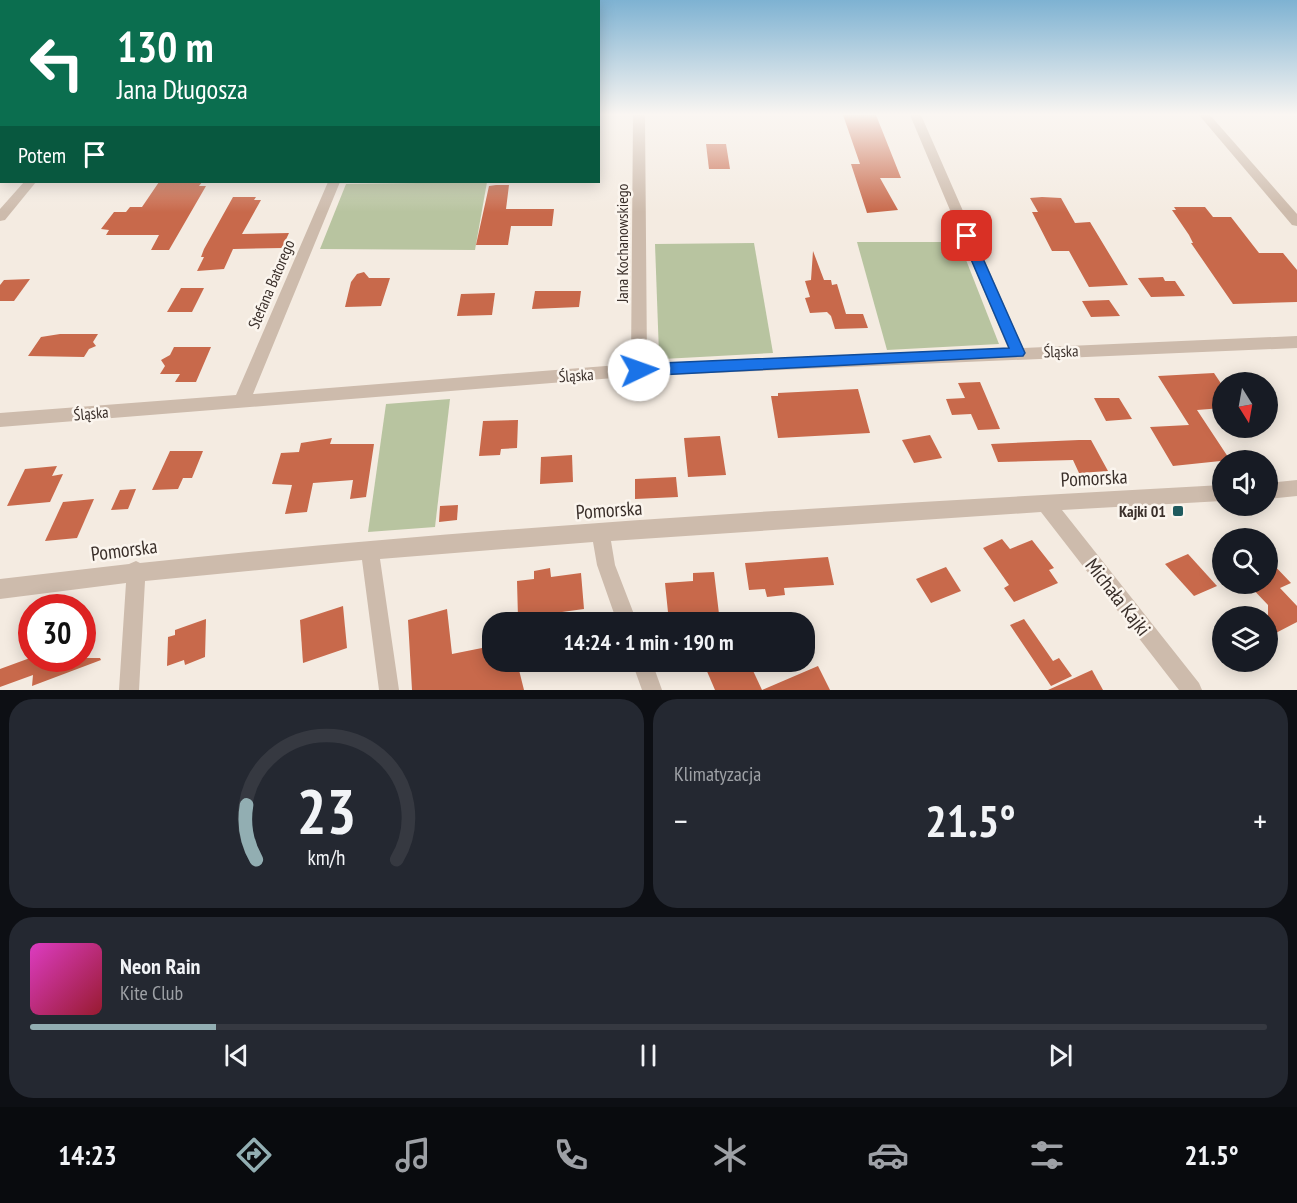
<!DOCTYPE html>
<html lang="pl">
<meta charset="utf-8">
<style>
body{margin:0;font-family:"PT Sans Narrow",sans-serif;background:#242831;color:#f1f3f6;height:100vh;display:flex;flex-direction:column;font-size:22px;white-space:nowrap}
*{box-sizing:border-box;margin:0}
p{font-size:20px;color:#9ea1a6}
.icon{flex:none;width:33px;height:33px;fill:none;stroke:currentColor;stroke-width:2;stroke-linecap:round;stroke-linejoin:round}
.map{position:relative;height:690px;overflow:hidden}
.drawer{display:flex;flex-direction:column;gap:9px;padding:9px;background:#0d0f14;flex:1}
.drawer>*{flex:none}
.hud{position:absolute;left:0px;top:0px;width:600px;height:183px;box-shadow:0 3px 15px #0003;background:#0b6e4f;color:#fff;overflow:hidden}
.needle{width:39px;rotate:169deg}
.buttons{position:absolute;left:1212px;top:372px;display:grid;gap:12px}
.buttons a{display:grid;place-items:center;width:66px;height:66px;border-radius:50%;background:#171b24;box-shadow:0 3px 15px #0003;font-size:30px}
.speed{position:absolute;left:18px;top:594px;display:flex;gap:12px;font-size:30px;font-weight:700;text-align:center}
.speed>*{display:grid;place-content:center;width:78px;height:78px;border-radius:50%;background:#171b24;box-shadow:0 3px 15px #0003;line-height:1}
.speed .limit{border:9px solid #d22;background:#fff;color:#111}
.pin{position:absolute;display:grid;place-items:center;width:51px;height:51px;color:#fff;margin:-26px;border-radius:12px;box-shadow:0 3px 9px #0006}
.me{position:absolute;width:66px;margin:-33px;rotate:87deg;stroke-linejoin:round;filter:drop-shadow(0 0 4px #0008)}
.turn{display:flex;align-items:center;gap:21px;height:126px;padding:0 18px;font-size:27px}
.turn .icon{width:78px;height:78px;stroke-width:2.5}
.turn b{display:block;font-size:42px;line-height:51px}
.then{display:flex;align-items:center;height:57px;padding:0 18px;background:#0003;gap:12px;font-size:22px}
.big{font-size:45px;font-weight:800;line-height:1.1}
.drawer .tile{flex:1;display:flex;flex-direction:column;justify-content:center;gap:9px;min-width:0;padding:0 21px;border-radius:24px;background:#242831}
.drawer .dial{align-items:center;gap:0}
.dial svg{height:156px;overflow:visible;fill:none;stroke:#363941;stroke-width:7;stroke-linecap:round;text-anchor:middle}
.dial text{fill:#f1f3f6;stroke:none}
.song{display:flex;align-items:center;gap:18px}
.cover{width:72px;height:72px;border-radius:9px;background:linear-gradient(135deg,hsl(310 70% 55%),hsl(350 70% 35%))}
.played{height:6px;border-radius:3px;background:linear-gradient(90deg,#92aeb2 15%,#363941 15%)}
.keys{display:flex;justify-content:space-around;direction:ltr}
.heat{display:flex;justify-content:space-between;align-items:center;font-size:33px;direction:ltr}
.drawer .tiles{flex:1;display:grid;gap:9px;grid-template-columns:1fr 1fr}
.tile:last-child{grid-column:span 2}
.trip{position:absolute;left:482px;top:612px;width:333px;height:60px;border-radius:24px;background:#171b24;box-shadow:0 3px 15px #0003;font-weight:800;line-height:60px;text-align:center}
.tabs{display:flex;height:96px;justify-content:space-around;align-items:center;background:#090b0e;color:#9ea1a6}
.tabs .icon{width:42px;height:42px}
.tabs .active{color:#92aeb2}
.tabs b{font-size:27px;color:#f1f3f6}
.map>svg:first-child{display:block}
</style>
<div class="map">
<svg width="1297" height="690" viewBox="0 0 1297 690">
<rect width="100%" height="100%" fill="#f4ebe1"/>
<!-- green -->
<g fill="#b8c4a0">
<polygon points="487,182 475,250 320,249 346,184"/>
<polygon points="857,242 959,242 999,344 887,350"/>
<polygon points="754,243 773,353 663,359 659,354 655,244"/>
<polygon points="450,399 435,527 368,532 386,404"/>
</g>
<!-- building -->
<g fill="#c8694b">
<polygon points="843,115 876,115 901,178 880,178 898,210 867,213 851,164 860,164"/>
<polygon points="706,144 726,144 730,169 709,169"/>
<polygon points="159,182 202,182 199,186 206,186 169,250 151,250 159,235 106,235 109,230 101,229 114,212 126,212 130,207 142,207"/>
<polygon points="496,185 509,185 506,209 554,209 552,226 511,226 508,245 476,245 489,186"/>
<polygon points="233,197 256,197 254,200 261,200 242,234 289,233 282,248 233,249 224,269 197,271 204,257 201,257 204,249"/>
<polygon points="1042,197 1061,198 1075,223 1090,222 1128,285 1089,287 1069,251 1052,251 1032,212 1038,212 1030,198"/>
<polygon points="1174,207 1205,207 1213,217 1231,217 1259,253 1283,253 1297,270 1297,302 1233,304 1191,243 1193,243 1189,235 1172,210 1176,210"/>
<polygon points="813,251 824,280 831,280 832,285 837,284 846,314 863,314 868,328 835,329 831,316 827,312 810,313 805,298 810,297 805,281 811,280"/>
<polygon points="364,272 369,278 390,278 381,306 345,307 351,282 357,274"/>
<polygon points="1163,277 1165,281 1175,281 1185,296 1151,297 1138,278"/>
<polygon points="30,279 14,301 0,301 0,285 4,280"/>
<polygon points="181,288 204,288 192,312 167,312"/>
<polygon points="535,291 581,291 579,307 532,309"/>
<polygon points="495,293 492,315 457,316 461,294"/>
<polygon points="1109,300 1120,316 1091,317 1082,301"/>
<polygon points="60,334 98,334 93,342 96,346 89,349 84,357 28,356 41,337"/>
<polygon points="174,347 211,347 196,382 175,382 180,374 160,374 165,366 161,360 170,355"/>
<polygon points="1214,373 1222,385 1222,408 1197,410 1230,460 1173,466 1150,427 1189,425 1158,376"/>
<polygon points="980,382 1000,429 978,430 971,414 952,415 946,399 965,398 958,383"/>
<polygon points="858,389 870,433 778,438 771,396 778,396 778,393"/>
<polygon points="1094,398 1119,398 1132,419 1106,421"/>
<polygon points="518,420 517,448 501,449 500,455 479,456 483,421"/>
<polygon points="930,435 942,458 914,463 902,440"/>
<polygon points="720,436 726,475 688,477 684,438"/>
<polygon points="332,438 330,444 374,444 366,497 350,499 353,480 313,483 307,512 285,514 292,485 272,484 281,453 299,452 301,443"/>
<polygon points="1079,440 1091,440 1108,471 1079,473 1073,460 998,462 991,444"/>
<polygon points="170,451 203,451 192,478 183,478 178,489 152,490"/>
<polygon points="572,455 573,482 540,484 541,457"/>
<polygon points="57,466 52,476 63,474 50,502 7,506 25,469"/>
<polygon points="676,477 678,497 635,499 635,479"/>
<polygon points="136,489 128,509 111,510 120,490"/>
<polygon points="94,499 77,538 45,541 63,502"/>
<polygon points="458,505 457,520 439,522 440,506"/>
<polygon points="1002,539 1010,549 1032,540 1054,568 1049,570 1058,583 1014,602 1004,588 1009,585 983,548"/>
<polygon points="1188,554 1217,586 1194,596 1165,564"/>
<polygon points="828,557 834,585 784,588 785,595 767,597 765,589 749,590 745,563"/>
<polygon points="1268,559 1291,583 1280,588 1297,606 1297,622 1268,637 1268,605 1248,584 1268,584"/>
<polygon points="946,567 961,591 931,603 916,579"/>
<polygon points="550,568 551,577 581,573 584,609 518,618 517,581 534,579 534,571"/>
<polygon points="714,572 719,614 699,615 699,620 669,622 665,583 693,581 693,573"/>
<polygon points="343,606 347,648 303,663 300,620"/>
<polygon points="447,609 452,654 492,646 492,662 517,662 524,690 412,690 408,620"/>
<polygon points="206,619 205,657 185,665 184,660 167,666 168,637 175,635 175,630"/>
<polygon points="1024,619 1053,661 1059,658 1072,676 1051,686 1010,625"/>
<polygon points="30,658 100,658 101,660 32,686 33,675 0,687 0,669"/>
<polygon points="703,662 749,662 762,690 715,690"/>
<polygon points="818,666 830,690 762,690"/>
<polygon points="1092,670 1103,690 1048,690"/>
</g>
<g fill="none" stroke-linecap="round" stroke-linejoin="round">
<!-- minor -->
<g fill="#cdbbac" fill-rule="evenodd">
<polygon points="633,115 645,115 647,364 1008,348 910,115 921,115 1023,348 1297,336 1297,348 639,376 0,427 0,413 236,395 328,182 340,182 253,394 631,364"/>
<polygon points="1199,115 1210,115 1297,214 1297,226 1292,225"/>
<polygon points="24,182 36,182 5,220 0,221 0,209"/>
<polygon points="1297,480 1297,496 1268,499 1268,483"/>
<path d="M 1222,485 L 1222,501 L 1062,510 L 1199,683 L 1202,690 L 1179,690 L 1041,512 L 611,541 L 615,565 L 637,622 L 617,622 L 597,565 L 593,542 L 380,559 L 399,690 L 379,690 L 362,560 L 145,581 L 139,690 L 119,690 L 126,583 L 0,599 L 0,579 L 129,564 L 136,561 L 140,563 C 500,525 861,505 1222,485 Z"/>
<polygon points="632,662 652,662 662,690 642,690"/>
</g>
</g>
<!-- sky -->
<linearGradient id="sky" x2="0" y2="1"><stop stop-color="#7eb2d2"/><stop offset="0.54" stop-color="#faf6f2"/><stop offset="1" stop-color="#faf6f2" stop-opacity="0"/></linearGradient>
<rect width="1297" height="212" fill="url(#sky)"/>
<!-- route -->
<polygon fill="#1a73e8" stroke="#114b97" stroke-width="1.5" points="967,232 973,236 1025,353 1023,356 639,376 632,370 639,364 1009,348 961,236"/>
<!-- markers -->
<rect fill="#1f5a5e" stroke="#fbf5ee" stroke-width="2" x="1172" y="505" width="12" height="12" rx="3"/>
<g text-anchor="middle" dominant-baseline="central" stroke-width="5" stroke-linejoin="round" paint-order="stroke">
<!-- street labels -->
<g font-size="16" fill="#3b302b" stroke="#fbf5ee">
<text transform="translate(622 243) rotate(-90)">Jana Kochanowskiego</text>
<text transform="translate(271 284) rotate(-67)">Stefana Batorego</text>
<text transform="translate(1061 351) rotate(-2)">Śląska</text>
<text transform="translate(576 375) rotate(-4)">Śląska</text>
<text transform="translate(91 413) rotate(-5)">Śląska</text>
</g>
<!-- poi labels -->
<g font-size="16" font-weight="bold" fill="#3b302b" stroke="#fbf5ee" text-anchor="end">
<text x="1166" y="511">Kajki 01</text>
</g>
<!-- near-street labels -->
<g font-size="20" fill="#3b302b" stroke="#fbf5ee">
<text transform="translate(1094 478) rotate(-3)">Pomorska</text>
<text transform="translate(609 510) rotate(-4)">Pomorska</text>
<text transform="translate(124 550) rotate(-7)">Pomorska</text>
<text transform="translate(1118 597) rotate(52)">Michała Kajki</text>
</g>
</g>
</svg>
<div class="buttons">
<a><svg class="needle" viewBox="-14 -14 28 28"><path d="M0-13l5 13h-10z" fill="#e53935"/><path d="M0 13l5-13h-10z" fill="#9ea1a6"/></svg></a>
<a><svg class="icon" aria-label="sound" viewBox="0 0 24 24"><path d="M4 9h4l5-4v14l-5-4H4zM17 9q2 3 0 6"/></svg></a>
<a><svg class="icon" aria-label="search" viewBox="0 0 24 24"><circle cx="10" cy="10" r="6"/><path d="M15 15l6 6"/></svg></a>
<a><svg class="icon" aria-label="layers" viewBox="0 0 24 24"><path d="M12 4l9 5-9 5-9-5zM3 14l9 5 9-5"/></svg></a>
</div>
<div class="speed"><div class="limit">30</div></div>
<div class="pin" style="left:967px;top:236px;background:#d93025"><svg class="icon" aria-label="arrive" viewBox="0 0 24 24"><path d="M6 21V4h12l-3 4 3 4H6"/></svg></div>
<svg class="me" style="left:639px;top:370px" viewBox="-20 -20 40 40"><circle r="19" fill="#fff"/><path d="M0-13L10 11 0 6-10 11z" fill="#1a73e8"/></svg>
<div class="trip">14:24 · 1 min · 190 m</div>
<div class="hud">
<div class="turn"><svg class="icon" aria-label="left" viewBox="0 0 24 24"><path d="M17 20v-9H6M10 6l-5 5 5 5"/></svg><div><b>130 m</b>Jana Długosza</div></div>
<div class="then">Potem<svg class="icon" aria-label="arrive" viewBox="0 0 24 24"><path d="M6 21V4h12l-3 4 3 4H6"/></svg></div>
</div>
</div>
<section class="drawer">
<div class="tiles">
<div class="tile dial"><svg viewBox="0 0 100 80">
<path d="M14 69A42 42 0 1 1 86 69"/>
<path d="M14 69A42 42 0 0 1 9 41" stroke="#92aeb2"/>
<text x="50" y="56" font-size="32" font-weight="700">23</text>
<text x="50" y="72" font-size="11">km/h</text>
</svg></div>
<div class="tile"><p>Klimatyzacja</p>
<div class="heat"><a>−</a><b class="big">21.5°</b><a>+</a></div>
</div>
<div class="tile">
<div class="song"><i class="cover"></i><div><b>Neon Rain</b><p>Kite Club</p></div></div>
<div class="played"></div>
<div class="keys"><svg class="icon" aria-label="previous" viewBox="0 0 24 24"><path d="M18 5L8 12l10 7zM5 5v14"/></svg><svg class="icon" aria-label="pause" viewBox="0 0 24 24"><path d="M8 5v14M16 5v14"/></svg><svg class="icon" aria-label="next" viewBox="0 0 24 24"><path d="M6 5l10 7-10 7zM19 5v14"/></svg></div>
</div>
</div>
</section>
<nav class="tabs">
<b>14:23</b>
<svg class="icon active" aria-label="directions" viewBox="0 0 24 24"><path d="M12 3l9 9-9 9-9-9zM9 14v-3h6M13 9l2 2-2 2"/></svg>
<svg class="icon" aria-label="music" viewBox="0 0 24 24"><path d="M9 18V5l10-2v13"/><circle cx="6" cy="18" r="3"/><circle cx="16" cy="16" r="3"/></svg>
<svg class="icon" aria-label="phone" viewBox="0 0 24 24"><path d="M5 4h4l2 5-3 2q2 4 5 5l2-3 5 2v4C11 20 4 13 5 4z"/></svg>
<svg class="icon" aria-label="climate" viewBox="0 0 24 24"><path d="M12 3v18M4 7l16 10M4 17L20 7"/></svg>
<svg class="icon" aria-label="car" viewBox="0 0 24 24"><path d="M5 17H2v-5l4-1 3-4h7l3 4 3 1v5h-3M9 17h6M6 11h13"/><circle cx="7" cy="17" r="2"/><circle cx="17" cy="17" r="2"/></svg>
<svg class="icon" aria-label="filters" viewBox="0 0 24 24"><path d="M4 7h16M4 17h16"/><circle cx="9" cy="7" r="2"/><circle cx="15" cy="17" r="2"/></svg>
<b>21.5°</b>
</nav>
